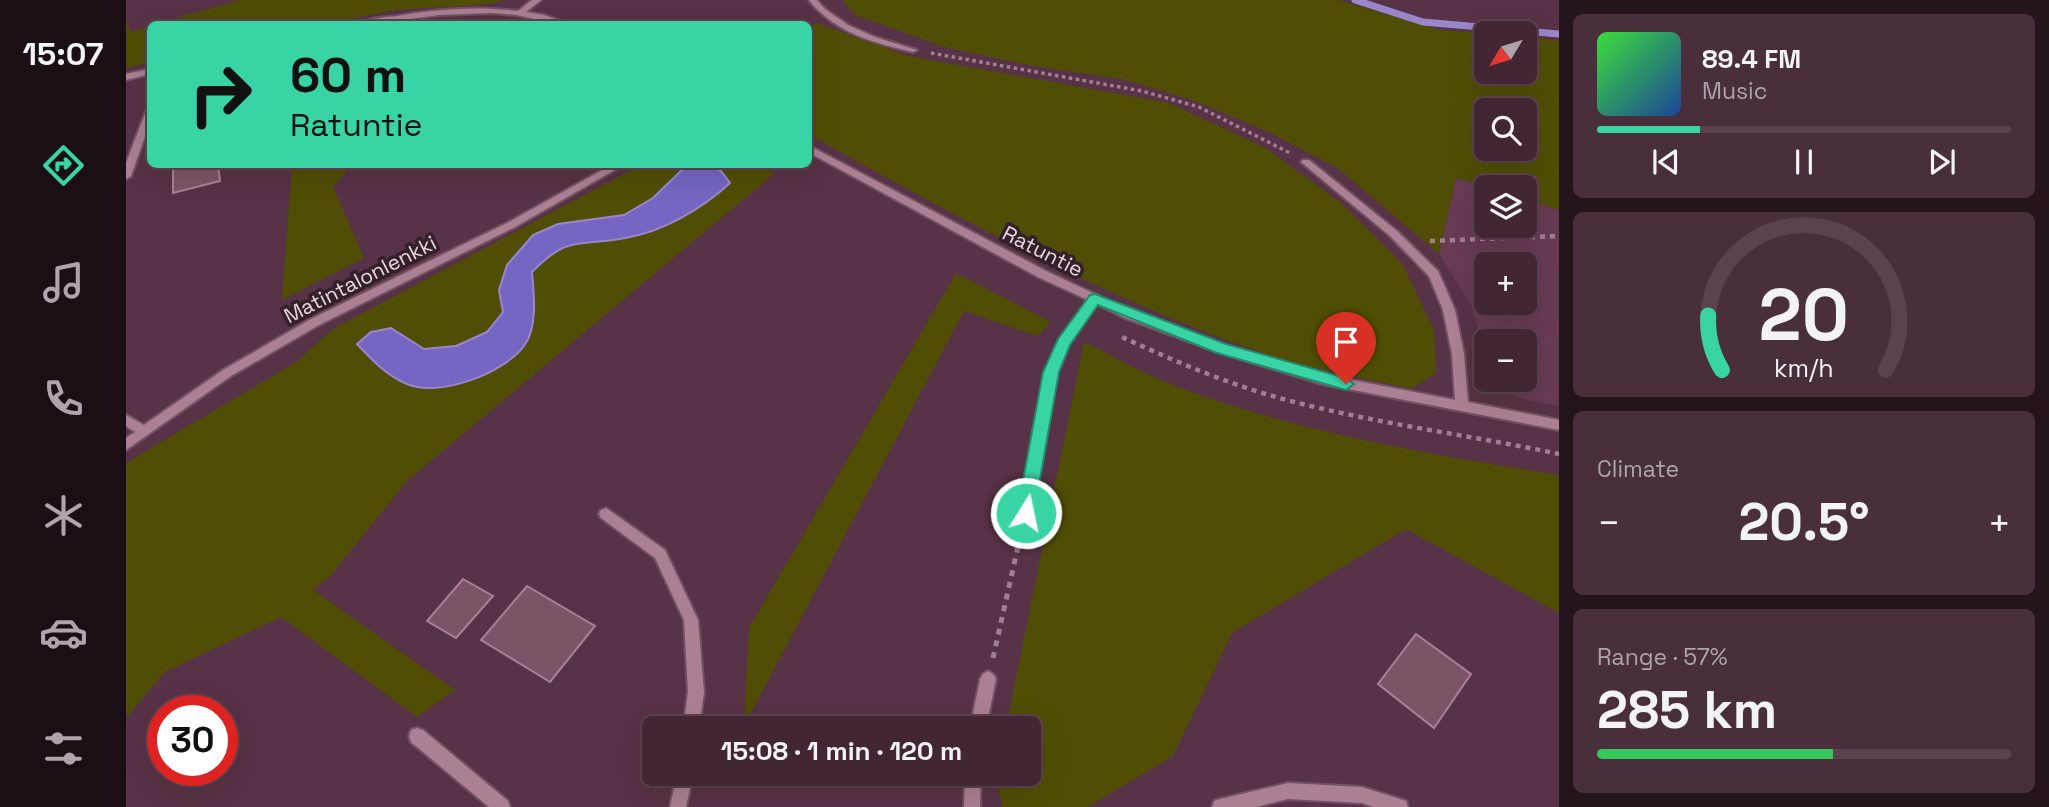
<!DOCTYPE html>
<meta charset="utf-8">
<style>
body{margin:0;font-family:"Space Grotesk",sans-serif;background:#492e3c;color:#f1f3f6;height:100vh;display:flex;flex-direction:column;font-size:26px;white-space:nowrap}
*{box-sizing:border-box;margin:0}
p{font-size:23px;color:#aea5ac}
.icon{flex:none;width:38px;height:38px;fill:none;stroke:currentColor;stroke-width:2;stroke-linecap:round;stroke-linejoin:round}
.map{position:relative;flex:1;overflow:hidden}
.details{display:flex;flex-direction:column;gap:14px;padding:14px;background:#24151d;width:490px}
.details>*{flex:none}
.top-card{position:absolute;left:21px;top:21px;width:665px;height:147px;border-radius:10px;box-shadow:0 7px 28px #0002,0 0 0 2px #5a434f;background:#38d4a6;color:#111;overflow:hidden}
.needle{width:46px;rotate:232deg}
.buttons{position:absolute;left:1348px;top:21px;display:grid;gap:14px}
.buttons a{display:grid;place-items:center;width:63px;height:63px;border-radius:10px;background:#422634;box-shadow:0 7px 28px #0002,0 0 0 2px #5a434f;font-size:35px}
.speed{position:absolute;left:21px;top:695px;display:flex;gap:14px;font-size:35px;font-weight:700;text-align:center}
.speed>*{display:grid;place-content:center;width:91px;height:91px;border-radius:50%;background:#422634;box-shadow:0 7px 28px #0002,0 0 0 2px #5a434f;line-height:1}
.speed .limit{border:10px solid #d22;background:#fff;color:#111}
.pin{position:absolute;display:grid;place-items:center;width:60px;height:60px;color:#fff;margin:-72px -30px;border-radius:50% 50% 50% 0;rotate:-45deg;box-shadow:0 0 7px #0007}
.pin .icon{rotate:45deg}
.me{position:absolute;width:77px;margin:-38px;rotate:10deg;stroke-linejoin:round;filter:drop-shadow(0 0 5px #0008)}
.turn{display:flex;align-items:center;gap:24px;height:147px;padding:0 28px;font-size:32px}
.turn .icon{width:91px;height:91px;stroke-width:2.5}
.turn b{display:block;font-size:49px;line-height:60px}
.big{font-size:52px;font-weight:700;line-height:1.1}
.details .widget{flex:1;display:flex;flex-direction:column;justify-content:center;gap:10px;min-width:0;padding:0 24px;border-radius:10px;background:#492e3c}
.details .dial{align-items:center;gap:0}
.dial svg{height:182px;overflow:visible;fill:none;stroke:#5a434f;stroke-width:7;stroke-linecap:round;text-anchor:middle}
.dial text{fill:#f1f3f6;stroke:none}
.song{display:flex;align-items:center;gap:21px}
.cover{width:84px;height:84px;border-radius:10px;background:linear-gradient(135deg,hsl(120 70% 55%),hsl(220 70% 35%))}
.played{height:7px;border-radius:4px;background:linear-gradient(90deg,#38d4a6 25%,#5a434f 25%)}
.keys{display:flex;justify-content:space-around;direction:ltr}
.heat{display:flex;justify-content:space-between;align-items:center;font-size:38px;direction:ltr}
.charge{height:10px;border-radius:5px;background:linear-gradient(90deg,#34c759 57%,#5a434f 0)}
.trip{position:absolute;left:516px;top:716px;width:399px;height:70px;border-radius:10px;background:#422634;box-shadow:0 7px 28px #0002,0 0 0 2px #5a434f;font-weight:700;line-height:70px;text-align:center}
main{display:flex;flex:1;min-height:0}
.dock{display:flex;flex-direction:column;width:126px;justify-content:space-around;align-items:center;background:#1a0f15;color:#aea5ac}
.dock .icon{width:49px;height:49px}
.dock .current{color:#38d4a6}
.dock b{font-size:32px;color:#f1f3f6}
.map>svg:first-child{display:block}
</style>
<main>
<nav class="dock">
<b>15:07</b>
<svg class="icon current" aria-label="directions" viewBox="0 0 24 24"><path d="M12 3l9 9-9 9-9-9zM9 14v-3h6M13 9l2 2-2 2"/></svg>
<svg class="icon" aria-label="music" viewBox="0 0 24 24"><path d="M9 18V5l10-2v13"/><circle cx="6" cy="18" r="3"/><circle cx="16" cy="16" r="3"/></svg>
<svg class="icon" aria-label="phone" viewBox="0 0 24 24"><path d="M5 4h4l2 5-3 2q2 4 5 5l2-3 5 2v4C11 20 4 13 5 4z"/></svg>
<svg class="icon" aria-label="climate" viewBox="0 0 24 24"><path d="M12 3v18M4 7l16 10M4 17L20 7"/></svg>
<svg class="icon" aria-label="car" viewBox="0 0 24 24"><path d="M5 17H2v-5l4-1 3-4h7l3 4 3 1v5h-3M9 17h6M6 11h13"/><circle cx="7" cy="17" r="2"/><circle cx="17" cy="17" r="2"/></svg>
<svg class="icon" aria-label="filters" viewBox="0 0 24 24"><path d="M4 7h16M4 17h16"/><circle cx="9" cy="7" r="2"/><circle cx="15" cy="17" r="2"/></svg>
</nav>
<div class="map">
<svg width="1433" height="807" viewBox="0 0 1433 807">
<rect width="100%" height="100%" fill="#583246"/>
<!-- built -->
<path fill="#683b53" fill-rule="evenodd" d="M 1330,178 L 1361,187 L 1360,226 L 1398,226 L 1398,199 L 1433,210 L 1433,406 L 1392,398 L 1374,380 L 1398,380 L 1398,341 L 1360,341 L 1360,356 L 1346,307 L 1313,254 ZM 1360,264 L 1398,264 L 1398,303 L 1360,303 Z"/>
<!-- green -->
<g fill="#504e05" fill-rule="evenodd">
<polygon points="114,0 378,0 365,4 270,10 198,24 30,24"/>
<path d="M 716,0 L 1212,0 L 1314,30 L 1360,33 L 1360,72 L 1398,72 L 1398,36 L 1433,41 L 1433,210 L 1398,199 L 1398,187 L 1361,187 L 1330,178 L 1313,254 L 1213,169 L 1143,132 L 1066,100 L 996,79 L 907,66 L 818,47 L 729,15 ZM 1360,110 L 1398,110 L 1398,149 L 1360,149 Z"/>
<polygon points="0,20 5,32 24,26 24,63 0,68"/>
<path d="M 691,23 L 782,56 L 1043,103 L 1140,148 L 1215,203 L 1277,265 L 1308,330 L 1310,373 L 1286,389 C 1238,378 1183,370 1137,353 C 977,298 830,216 683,135 L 683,27 Z"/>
<polygon points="166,165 226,165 207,187 238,258 156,300"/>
<polygon points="515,165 636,165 649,173 281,481 205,575 187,590 329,690 291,717 155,617 39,672 0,718 0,463 172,361 205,330"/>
<polygon points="830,273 925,322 911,336 838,311 618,726 623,628"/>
<path d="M 958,342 C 989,357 1021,376 1054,388 C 1176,433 1305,455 1433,475 L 1433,613 L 1280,529 L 1106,633 L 1047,756 L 962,807 L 876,807 L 870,774 L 903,774 L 903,728 L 880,728 Z"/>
</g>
<!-- water -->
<path fill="#7466c2" stroke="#9887cb" stroke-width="2" d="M 580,165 L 595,171 L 604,183 C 577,208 537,232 499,238 C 453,247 443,234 406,272 C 408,294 412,328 398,346 C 378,373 313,398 281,384 C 261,376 246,360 231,344 L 245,332 L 265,328 L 298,349 L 330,346 L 361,332 L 377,312 L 373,290 L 381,265 L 407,235 L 432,224 L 498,215 L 527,198 L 560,166 Z"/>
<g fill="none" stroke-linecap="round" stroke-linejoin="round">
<!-- stream -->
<polyline stroke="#9887cb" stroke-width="7" points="1229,0 1297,22 1433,34"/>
</g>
<!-- building -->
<g fill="#7c5468" stroke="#ac8096" stroke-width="2">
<polygon points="47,164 92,164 94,181 47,193"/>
<polygon points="337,579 367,596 330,638 301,621"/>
<polygon points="401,586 469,626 424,682 355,640"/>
<polygon points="1290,634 1345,674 1308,728 1252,684"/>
</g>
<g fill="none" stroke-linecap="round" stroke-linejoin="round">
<defs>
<g id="minor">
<path d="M 406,0 L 415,0 L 400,12 L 418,15 L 443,24 L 432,24 L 390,15 L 365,13 L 313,15 L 248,24 L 234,24 C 244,18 259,17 271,16 C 311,9 352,6 392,11 Z"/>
<path d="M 683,0 L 691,0 L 699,9 L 722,25 L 749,37 L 791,50 L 787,52 C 748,43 709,33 683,0 Z"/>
<polygon points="24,69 24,74 0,80 0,74"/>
<polygon points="24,108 24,122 5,176 0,179 0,163 20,111"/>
<polygon points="682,145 920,271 1007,312 1100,346 1196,374 1329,400 1326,354 1317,310 1303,276 1263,235 1175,162 1177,160 1183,160 1271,231 1312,271 1329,310 1338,354 1342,402 1433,420 1433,430 1196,384 1092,352 999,318 971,304 942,344 931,372 907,513 905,517 900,519 895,517 893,513 919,372 933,340 962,300 912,277 682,152"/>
<polygon points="487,164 499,164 389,227 193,325 105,376 0,450 0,438 9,432 0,426 0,415 18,425 97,370 185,319 381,223"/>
<polygon points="480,508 539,550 572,620 578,692 573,728 557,728 562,692 558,620 529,558 475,518 473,514 475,510"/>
<polygon points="862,671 867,674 870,679 860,728 844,728 854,679 857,674"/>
<polygon points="291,728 297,730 382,801 384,807 363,807 285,742 283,736 285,730"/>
<polygon points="551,774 567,774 560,807 544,807"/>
<polygon points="839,774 855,774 854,807 838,807"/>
<polygon points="1162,783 1236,787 1280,801 1282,807 1247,807 1236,803 1162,799 1130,807 1086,807 1088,801 1094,799"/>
</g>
</defs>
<!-- minor casing -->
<use href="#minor" stroke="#715162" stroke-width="4"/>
<!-- path-far2 -->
<polyline stroke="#a08090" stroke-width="3.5" stroke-dasharray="3.5 3.5" stroke-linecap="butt" points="805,53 1016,91 1073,107 1164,153"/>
<!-- path-far1 -->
<g stroke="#a08090" stroke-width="4.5" stroke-dasharray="5 5" stroke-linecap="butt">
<polyline points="1304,241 1433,236"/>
<path d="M 996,337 C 1046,360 1097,382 1150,397 C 1243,423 1339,434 1433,454"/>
</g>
<!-- path -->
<polyline stroke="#a08090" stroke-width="5" stroke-dasharray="6 6" stroke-linecap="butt" points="867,658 895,533"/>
<!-- minor -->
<use href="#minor" fill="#ab7f94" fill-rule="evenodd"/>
</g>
<!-- route -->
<polygon fill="#38d4a6" stroke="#248a6c" stroke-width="2" points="969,294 1100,344 1220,378 1228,384 1220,390 1091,353 972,305 944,345 933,372 908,513 906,518 900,520 893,518 891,513 917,372 932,339 964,295"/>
<g text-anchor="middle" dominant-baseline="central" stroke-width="7" stroke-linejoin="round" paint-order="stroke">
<!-- street labels -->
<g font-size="21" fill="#ecd4df" stroke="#32212a">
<text transform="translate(917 251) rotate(27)">Ratuntie</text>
<text transform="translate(234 279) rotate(-27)">Matintalonlenkki</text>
</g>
</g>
</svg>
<div class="buttons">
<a><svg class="needle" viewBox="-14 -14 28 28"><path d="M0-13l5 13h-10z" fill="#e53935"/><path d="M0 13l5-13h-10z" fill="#aea5ac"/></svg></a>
<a><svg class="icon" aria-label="search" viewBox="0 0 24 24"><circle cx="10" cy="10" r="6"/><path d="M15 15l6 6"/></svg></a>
<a><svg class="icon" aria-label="layers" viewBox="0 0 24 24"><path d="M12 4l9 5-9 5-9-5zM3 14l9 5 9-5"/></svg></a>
<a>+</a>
<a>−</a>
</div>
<div class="speed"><div class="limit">30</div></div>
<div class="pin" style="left:1220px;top:384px;background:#d93025"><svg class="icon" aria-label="arrive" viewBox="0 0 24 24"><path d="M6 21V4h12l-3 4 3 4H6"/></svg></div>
<svg class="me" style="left:900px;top:513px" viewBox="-20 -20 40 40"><circle r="17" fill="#38d4a6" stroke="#fff" stroke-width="3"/><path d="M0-11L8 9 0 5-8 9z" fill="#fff"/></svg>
<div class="trip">15:08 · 1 min · 120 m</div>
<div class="top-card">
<div class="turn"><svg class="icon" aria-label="right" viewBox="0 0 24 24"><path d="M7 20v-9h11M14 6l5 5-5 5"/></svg><div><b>60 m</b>Ratuntie</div></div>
</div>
</div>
<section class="details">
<div class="widget">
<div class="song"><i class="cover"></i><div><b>89.4 FM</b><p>Music</p></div></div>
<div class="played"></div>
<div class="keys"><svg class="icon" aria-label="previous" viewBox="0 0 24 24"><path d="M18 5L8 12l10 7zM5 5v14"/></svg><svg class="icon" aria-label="pause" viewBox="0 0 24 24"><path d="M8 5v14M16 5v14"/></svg><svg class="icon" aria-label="next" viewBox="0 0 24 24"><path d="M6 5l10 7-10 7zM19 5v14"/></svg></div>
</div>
<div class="widget dial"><svg viewBox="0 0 100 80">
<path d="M14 69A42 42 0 1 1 86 69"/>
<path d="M14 69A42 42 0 0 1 8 45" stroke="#38d4a6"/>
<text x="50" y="56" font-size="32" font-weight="700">20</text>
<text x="50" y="72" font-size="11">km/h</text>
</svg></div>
<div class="widget"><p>Climate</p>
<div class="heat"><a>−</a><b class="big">20.5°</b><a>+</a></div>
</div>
<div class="widget"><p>Range · 57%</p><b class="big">285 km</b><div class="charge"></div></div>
</section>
</main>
